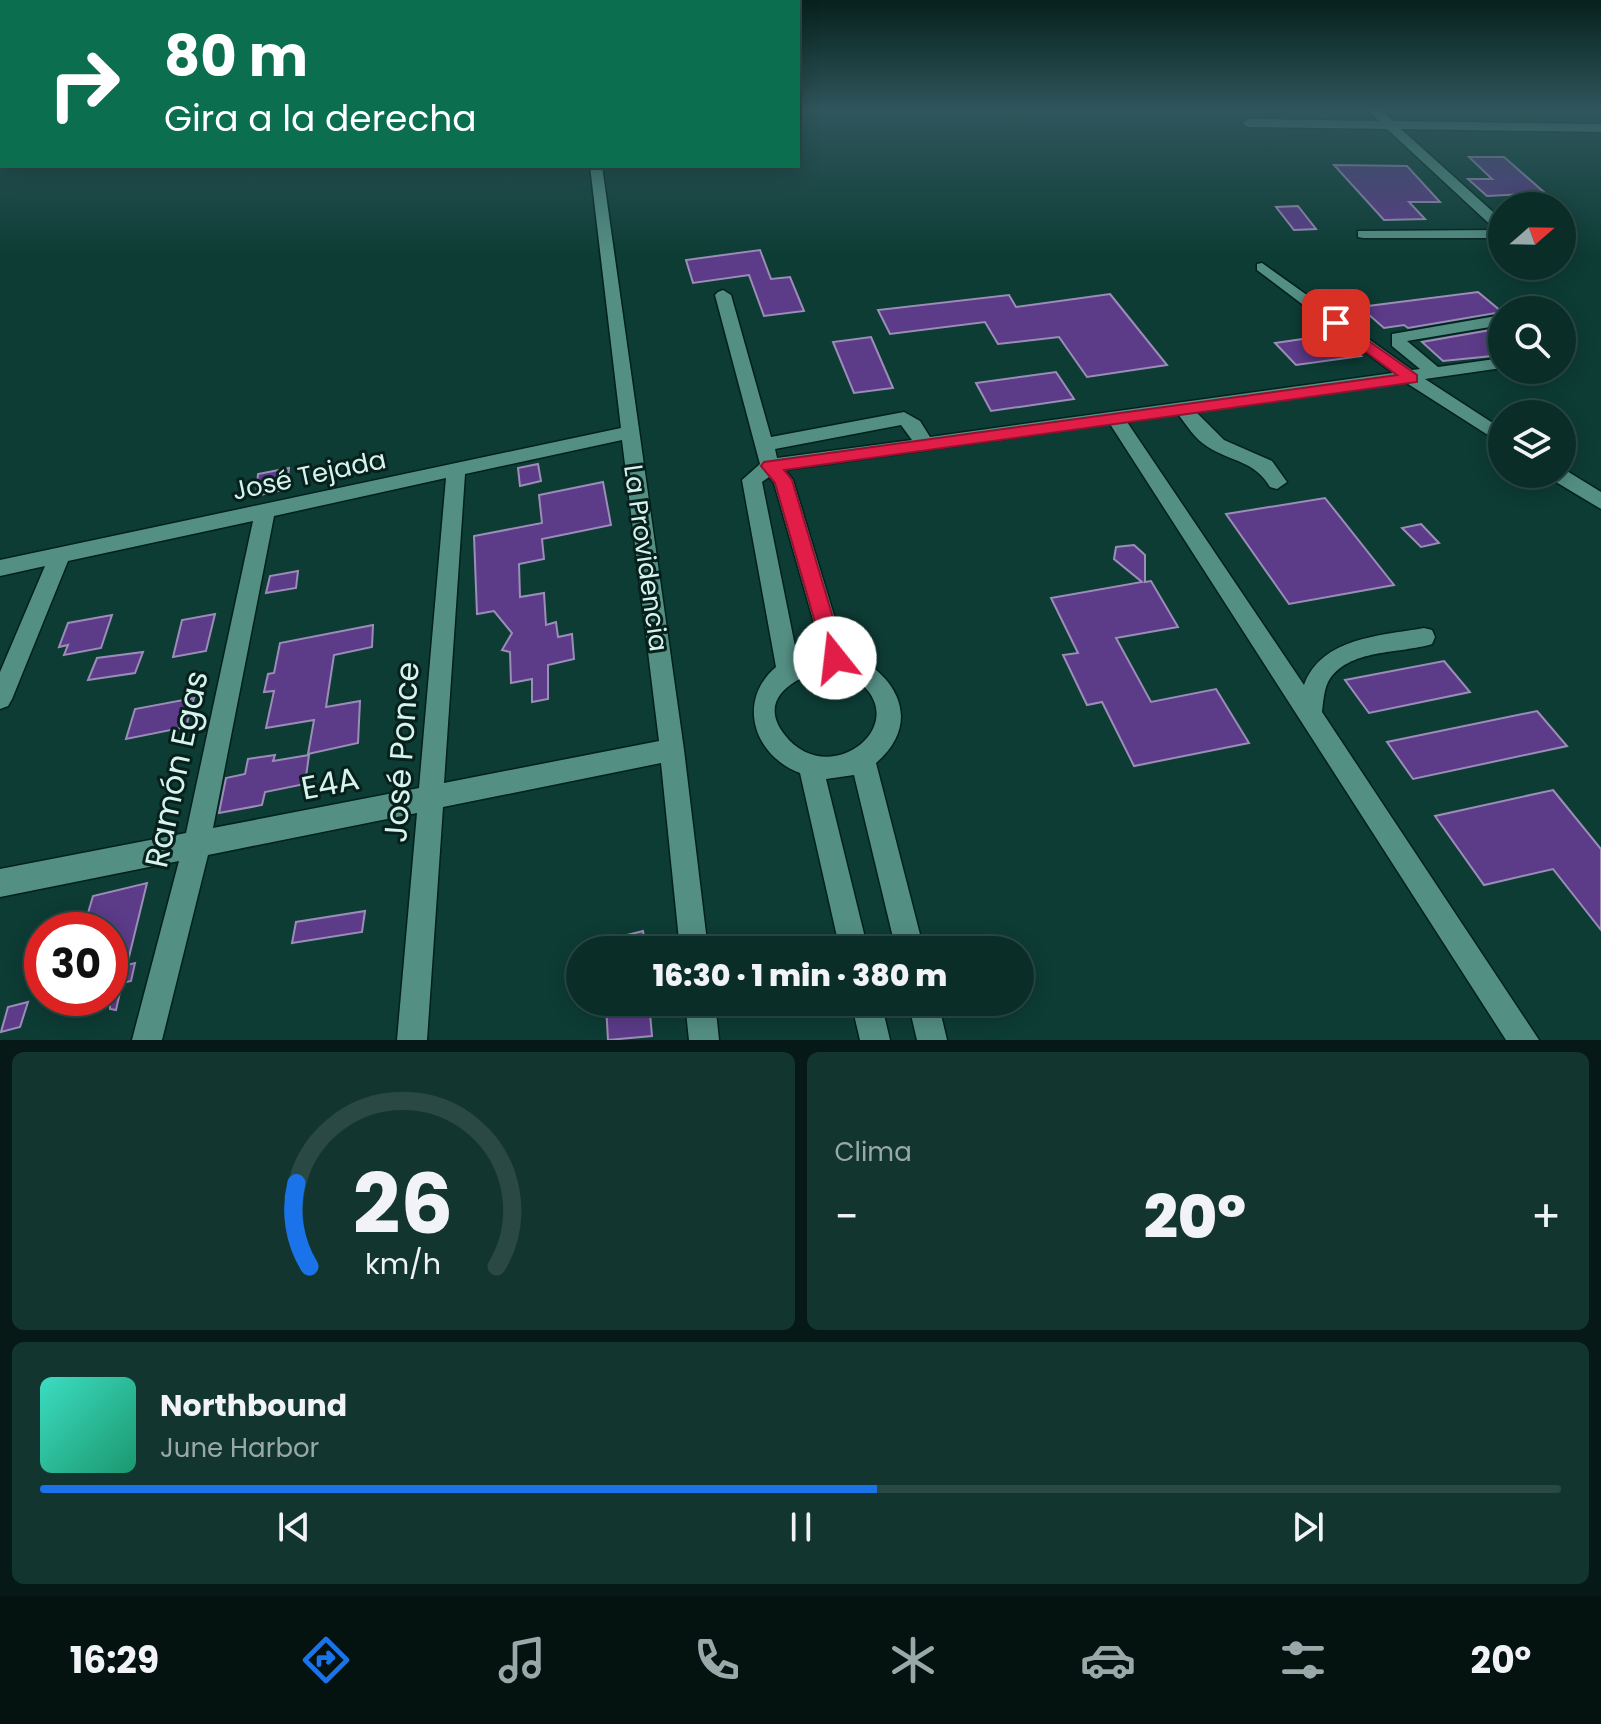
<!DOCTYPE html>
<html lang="es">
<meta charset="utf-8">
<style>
body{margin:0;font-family:Poppins,sans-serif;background:#133530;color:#f1f3f6;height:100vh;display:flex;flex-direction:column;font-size:30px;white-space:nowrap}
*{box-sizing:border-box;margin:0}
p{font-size:26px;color:#99a8a8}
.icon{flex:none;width:44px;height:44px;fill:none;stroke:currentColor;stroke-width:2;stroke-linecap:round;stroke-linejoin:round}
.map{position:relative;height:1040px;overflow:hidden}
.details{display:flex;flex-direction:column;gap:12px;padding:12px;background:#061916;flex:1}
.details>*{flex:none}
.hud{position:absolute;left:0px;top:0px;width:800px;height:168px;box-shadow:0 4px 20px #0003,0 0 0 2px #2a4945;background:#0b6e4f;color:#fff;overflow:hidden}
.needle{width:52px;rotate:70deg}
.controls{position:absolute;left:1488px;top:192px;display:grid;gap:16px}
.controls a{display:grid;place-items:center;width:88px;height:88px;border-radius:50%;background:#0a2d28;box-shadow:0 4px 20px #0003,0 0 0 2px #2a4945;font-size:40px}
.speed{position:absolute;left:24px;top:912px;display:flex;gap:16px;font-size:40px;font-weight:700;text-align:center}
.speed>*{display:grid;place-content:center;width:104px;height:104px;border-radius:50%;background:#0a2d28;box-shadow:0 4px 20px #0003,0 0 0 2px #2a4945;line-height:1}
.speed .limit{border:12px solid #d22;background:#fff;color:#111}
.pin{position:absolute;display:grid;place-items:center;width:68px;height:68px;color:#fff;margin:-34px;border-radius:16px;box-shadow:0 4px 12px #0006}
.me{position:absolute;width:88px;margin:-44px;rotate:344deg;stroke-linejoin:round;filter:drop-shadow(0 0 6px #0008)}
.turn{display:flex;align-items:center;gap:28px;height:168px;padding:0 32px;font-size:36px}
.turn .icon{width:104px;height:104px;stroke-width:2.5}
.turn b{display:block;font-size:56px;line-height:68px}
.big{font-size:60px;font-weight:800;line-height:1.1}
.details .widget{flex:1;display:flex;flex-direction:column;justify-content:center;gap:12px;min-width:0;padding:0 28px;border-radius:12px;background:#133530}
.details .dial{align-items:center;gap:0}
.dial svg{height:208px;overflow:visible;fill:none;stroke:#2a4945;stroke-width:7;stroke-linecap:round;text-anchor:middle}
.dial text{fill:#f1f3f6;stroke:none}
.song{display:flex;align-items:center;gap:24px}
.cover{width:96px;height:96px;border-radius:12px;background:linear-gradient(135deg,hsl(170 70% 55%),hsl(160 70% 35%))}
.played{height:8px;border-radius:4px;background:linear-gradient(90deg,#1a73e8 55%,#2a4945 55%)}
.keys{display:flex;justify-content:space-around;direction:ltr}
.heat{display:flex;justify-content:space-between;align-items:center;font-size:44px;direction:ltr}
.details .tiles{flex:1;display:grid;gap:12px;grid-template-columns:1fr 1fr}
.widget:last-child{grid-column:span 2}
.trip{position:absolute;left:566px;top:936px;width:468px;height:80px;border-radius:40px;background:#0a2d28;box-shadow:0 4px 20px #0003,0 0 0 2px #2a4945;font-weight:800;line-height:80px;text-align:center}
.tabs{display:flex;height:128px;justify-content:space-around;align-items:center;background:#041210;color:#99a8a8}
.tabs .icon{width:56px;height:56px}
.tabs .selected{color:#1a73e8}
.tabs b{font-size:36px;color:#f1f3f6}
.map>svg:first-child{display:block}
</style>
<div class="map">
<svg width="1601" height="1040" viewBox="0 0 1601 1040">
<rect width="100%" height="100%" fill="#0d3c35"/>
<!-- building -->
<g fill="#5c3b89" stroke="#9c8db8" stroke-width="2">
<polygon points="1469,157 1504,157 1545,193 1487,196 1468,179 1492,179"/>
<polygon points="1334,165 1407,166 1440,202 1409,202 1425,219 1384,220"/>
<polygon points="1298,206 1316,229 1294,230 1276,207"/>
<polygon points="760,250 771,279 790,277 804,311 764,316 749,275 693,283 686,260"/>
<polygon points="1478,292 1502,312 1408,328 1404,325 1384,328 1360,307"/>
<polygon points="1110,294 1167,365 1087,377 1059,337 998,344 985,322 890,334 878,310 1009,295 1016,307"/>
<polygon points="1502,328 1502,355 1443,361 1422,342"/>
<polygon points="1337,334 1361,356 1296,365 1275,343"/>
<polygon points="871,337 893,388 854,393 833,342"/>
<polygon points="1056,372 1074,399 991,411 976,383"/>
<polygon points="538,464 541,481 520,486 518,468"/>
<polygon points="289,468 287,489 256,496 258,474"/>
<polygon points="603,482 611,525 542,539 544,559 519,564 520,597 544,593 546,625 556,622 558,637 572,634 574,659 548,665 548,699 532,702 532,679 511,683 510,652 502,650 512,633 494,611 477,614 474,536 542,523 539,495"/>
<polygon points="1325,498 1394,585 1289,604 1226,514"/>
<polygon points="1421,524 1439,543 1421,547 1402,528"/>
<polygon points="1134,545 1145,555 1145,582 1151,581 1178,627 1116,638 1151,702 1216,689 1249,743 1134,766 1102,702 1087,705 1063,655 1078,653 1051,598 1142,582 1114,559 1116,547"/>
<polygon points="298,571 296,588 266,593 270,576"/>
<polygon points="215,614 206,651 173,657 182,620"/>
<polygon points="112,615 101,648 64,655 68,645 59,647 68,623"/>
<polygon points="373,625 372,647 334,655 326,707 360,701 358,743 308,754 314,720 266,728 274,691 264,692 268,674 274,673 280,643"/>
<polygon points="143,652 135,673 88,680 97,658"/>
<polygon points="1444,661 1470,692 1369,713 1345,680"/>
<polygon points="194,698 186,727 126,739 135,709"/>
<polygon points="1537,711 1567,746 1413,779 1387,742"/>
<polygon points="275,755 273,761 309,755 305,784 265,792 262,805 219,813 226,778 245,774 248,759"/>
<polygon points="1553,790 1601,849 1601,930 1553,869 1484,885 1435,816"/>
<polygon points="147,883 127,965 135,963 131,981 122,983 116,1010 110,1009 110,930 83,930 93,896"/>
<polygon points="365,911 362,932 292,943 296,922"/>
<polygon points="643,931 646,950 592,950 591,944"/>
<polygon points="28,1002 20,1027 1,1032 8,1007"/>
<polygon points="619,1002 649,1002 652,1036 608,1040 606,1005"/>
</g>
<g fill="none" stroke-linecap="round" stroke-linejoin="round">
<defs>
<g id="minor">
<polygon points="1368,110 1381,110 1393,121 1601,124 1601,132 1401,129 1502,220 1502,238 1363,238 1358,237 1358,231 1496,230 1387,129 1248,127 1242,123 1248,119 1379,121"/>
<path d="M 590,166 L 602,166 L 684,750 L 708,950 L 680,950 L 661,763 L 443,807 L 427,1040 L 397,1040 L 417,813 L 208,855 L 162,1040 L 132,1040 L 179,861 L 0,897 L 0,869 L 186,833 L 253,521 L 68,561 L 12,699 L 8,706 L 0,709 L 0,672 L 45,566 L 0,576 L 0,560 L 621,428 ZM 622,440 L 659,741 L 444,783 L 465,474 ZM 446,478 L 419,788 L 213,828 L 274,516 Z"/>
<path d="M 1262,263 L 1412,370 L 1420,369 L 1392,346 L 1392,334 L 1502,315 L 1502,325 L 1407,341 L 1438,367 L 1502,358 L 1502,368 L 1425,379 L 1502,429 L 1502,444 L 1405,382 L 1196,412 L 1224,440 L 1272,461 L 1287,482 L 1277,489 L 1270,487 C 1255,461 1232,462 1208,447 C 1195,439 1187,426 1178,414 L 1127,422 L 1304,685 C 1322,637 1380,636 1424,628 L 1432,630 L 1435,637 L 1432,644 C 1401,654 1347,648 1328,682 C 1324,690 1323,703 1322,712 L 1539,1040 L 1506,1040 L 1110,424 L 785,470 L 793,480 L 845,652 C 895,671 925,721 876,763 L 924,950 L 896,950 L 854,775 L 826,779 L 868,950 L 840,950 L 800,773 C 754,756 736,701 776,667 L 742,480 L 760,464 L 715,295 L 718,292 L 723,290 L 731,295 L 771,437 L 904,412 L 920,421 L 930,437 L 1393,373 L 1257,270 L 1257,264 ZM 901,425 L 912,440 L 777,458 L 775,449 ZM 769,477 L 774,483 L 822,651 L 797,656 L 762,482 ZM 834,668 C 934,708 833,799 784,734 C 754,695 803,673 834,668 Z"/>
<polygon points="1562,468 1601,492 1601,509 1551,479 1548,474 1562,474"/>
<polygon points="685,1002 715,1002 719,1040 689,1040"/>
<polygon points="851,1002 881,1002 890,1040 860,1040"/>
<polygon points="908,1002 938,1002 947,1040 917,1040"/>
</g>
</defs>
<!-- minor casing -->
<use href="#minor" stroke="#02211d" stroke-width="3"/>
<!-- minor -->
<use href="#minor" fill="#548f84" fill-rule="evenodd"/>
</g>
<!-- sky -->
<linearGradient id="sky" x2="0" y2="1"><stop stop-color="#07211d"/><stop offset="0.43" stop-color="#2f565c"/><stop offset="1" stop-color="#2f565c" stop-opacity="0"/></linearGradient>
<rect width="1601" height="256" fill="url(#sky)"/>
<!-- route -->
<polygon fill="#e11d48" stroke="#92132f" stroke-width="2" points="1336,318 1417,375 1417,382 784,470 792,480 845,658 842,664 827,664 775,483 761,466 764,462 1397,375 1331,326 1329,323"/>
<g text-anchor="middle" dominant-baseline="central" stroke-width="6" stroke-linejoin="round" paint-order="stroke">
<!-- street labels -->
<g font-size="26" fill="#d6f4ed" stroke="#07201c">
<text transform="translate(309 475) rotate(-12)">José Tejada</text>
<text transform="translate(646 558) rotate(82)">La Providencia</text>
</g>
<!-- near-street labels -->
<g font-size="32" fill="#d6f4ed" stroke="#07201c">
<text transform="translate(401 752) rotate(-86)">José Ponce</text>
<text transform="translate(176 769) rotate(-78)">Ramón Egas</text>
<text transform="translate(330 783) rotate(-11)">E4A</text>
</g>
</g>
</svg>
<div class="controls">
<a><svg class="needle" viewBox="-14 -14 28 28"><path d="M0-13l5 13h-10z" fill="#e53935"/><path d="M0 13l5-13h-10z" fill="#99a8a8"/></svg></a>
<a><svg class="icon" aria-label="search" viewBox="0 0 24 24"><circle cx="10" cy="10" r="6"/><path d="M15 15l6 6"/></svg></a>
<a><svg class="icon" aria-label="layers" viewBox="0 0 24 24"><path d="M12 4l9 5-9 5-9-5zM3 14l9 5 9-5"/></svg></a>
</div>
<div class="speed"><div class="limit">30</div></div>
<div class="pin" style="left:1336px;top:323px;background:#d93025"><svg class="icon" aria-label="arrive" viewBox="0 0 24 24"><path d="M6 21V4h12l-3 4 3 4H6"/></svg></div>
<svg class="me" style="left:835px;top:658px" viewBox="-20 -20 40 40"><circle r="19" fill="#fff"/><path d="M0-13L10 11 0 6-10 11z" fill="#e11d48"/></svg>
<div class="trip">16:30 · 1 min · 380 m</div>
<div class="hud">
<div class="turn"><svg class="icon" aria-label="right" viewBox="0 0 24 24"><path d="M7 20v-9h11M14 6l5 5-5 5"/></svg><div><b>80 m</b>Gira a la derecha</div></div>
</div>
</div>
<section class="details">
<div class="tiles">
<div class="widget dial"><svg viewBox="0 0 100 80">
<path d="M14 69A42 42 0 1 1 86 69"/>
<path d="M14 69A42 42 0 0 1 9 37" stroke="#1a73e8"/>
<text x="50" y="56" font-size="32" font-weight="700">26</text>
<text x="50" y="72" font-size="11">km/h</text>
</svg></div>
<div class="widget"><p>Clima</p>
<div class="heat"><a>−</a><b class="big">20°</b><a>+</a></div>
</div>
<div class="widget">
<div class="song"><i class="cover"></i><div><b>Northbound</b><p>June Harbor</p></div></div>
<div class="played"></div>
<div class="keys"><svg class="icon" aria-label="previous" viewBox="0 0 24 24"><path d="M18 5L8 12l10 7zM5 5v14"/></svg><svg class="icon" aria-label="pause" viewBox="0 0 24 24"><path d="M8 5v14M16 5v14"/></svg><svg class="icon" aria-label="next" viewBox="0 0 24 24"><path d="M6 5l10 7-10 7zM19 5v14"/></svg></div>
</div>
</div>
</section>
<nav class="tabs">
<b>16:29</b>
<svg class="icon selected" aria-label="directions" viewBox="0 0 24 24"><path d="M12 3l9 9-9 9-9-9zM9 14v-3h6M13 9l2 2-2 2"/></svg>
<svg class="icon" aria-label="music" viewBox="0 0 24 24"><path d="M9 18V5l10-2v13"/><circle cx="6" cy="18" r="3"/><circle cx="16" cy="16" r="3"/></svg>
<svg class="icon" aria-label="phone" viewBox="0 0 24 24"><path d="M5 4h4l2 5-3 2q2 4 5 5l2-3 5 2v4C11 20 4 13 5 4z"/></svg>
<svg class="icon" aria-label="climate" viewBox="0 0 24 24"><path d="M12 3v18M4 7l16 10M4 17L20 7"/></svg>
<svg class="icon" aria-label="car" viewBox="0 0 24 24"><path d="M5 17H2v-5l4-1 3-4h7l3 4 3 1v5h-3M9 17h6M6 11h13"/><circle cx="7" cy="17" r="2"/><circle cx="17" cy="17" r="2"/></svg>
<svg class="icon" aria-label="filters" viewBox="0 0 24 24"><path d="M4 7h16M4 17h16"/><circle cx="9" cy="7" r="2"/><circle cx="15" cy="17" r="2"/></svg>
<b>20°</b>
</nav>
